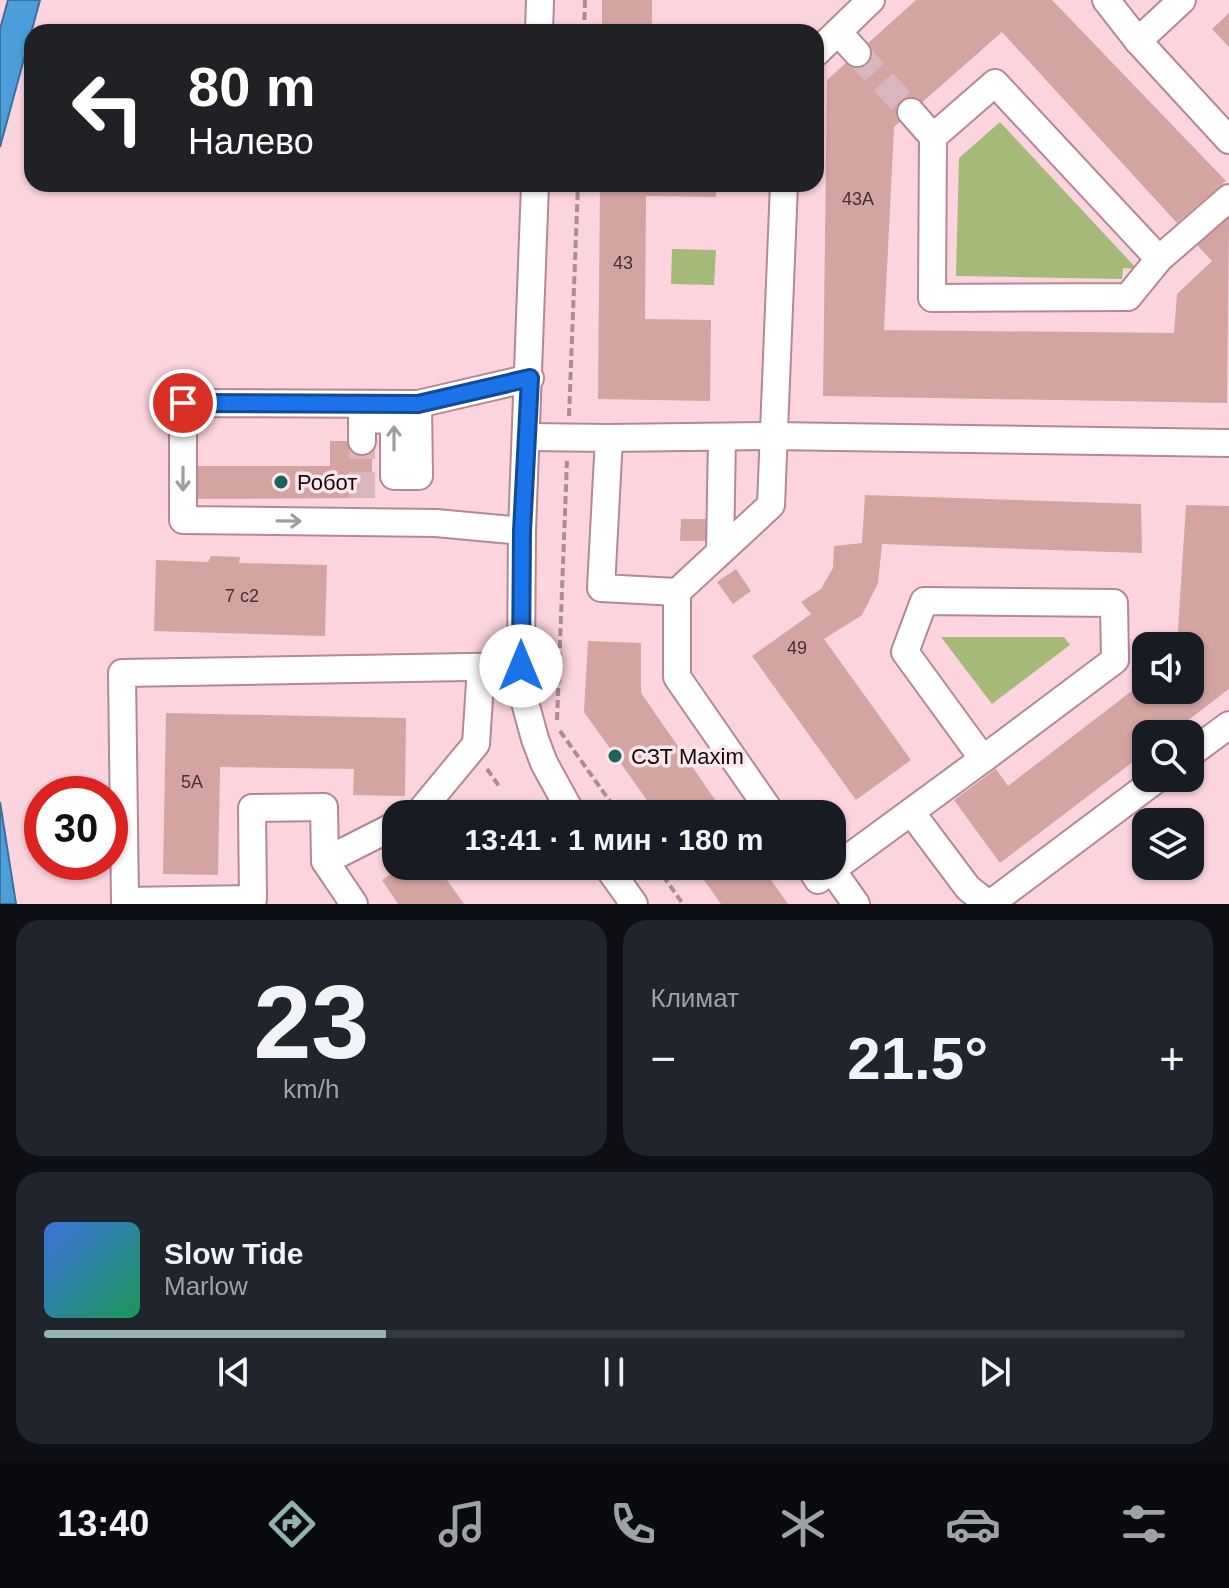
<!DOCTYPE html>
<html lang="ru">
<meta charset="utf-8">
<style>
body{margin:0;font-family:Arial,sans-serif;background:#20242c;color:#f1f3f6;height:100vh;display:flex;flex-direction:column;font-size:30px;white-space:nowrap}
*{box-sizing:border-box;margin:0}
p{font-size:26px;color:#9ea1a6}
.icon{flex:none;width:44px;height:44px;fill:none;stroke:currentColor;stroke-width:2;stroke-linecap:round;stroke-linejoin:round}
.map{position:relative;height:904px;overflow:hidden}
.drawer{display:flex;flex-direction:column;gap:16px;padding:16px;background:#0d0f14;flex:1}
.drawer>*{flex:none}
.guide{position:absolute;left:24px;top:24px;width:800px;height:168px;border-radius:24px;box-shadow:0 2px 6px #0004;background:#202124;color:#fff;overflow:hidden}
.tools{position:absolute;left:1132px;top:632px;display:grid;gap:16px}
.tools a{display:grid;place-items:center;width:72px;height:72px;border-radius:16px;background:#171b24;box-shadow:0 2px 6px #0004;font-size:40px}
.speed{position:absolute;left:24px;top:776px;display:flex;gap:16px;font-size:40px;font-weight:700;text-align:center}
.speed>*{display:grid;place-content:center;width:104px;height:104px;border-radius:50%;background:#171b24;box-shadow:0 2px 6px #0004;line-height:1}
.speed .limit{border:12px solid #d22;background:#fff;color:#111}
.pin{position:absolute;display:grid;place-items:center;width:68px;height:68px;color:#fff;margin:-34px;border:4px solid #fff;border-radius:50%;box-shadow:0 2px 8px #0007}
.me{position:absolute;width:88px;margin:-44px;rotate:0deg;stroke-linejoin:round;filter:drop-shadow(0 0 6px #0008)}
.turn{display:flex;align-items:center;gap:28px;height:168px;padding:0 32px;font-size:36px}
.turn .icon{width:104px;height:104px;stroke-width:2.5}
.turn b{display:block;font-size:56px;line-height:68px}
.big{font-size:60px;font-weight:800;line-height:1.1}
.drawer .card{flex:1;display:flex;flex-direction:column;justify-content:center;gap:12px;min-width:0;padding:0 28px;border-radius:24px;background:#20242c}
.drawer .dial{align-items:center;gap:0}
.dial b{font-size:104px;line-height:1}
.song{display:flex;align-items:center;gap:24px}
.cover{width:96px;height:96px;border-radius:12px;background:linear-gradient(135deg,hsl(220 70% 55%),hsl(150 70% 35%))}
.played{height:8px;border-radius:4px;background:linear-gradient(90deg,#90b3b0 30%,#363941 30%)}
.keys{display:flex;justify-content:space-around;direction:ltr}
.heat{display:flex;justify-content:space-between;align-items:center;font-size:44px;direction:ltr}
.drawer .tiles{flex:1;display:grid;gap:16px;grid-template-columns:1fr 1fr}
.card:last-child{grid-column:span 2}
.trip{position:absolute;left:382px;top:800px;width:464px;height:80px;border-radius:24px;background:#171b24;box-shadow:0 2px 6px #0004;font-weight:800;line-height:80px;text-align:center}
.tabs{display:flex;height:128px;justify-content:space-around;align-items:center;background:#090b0e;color:#9ea1a6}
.tabs .icon{width:56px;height:56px}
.tabs .active{color:#90b3b0}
.tabs b{font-size:36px;color:#f1f3f6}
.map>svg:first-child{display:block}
</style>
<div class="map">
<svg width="1229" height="904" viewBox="0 0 1229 904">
<rect width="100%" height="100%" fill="#fbd4dd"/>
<!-- green -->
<g fill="#a5b978">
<polygon points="1000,122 1137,269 1123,268 1122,279 956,276 959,158"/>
<polygon points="672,249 716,250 714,285 671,284"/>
<polygon points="941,637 1064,637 1070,645 992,704"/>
</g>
<!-- water -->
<g fill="#4b9eda" stroke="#3b719c" stroke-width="2">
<polygon points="8,0 40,0 0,147 0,29"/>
<polygon points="0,802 16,904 0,904"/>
</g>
<!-- building -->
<g fill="#d4a4a1">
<rect x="602" y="0" width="50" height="32"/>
<polygon points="916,0 1052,0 1226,181 1177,223 1002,32 894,127 884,330 1174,333 1177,294 1212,261 1197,245 1229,217 1227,403 823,396 827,80"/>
<polygon points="1229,13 1229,47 1212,29"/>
<polygon points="600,184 716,184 716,197 646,196 645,319 711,320 710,401 598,399"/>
<polygon points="330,441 372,441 372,498 190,499 190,466 330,466"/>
<polygon points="865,495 1141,504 1142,553 882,544 878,583 862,615 824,639 911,760 856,800 752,656 811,614 801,602 821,589 833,568 834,546 862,543"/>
<polygon points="1186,505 1229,506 1229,689 1170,734 1146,734 1146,752 1000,863 954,800 996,769 1008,786 1146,680 1146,690 1190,690 1190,646 1177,646"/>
<polygon points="681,519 707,519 707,541 680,541"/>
<polygon points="211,556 240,557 239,563 327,565 325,636 154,631 156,560 208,562"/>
<polygon points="736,569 751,591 733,604 717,582"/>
<polygon points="588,641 641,643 641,693 725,814 657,814 584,712"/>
<polygon points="166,713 406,718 405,796 353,795 354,769 220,767 218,875 163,874"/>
<polygon points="402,866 437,866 464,904 398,904 382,880"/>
<polygon points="694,866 761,866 788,904 721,904"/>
</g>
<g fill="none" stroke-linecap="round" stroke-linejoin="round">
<!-- minor-tunnel -->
<g stroke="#d9b5be" stroke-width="26" stroke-dasharray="26 13" stroke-linecap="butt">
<polyline points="857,53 911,112"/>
<polyline points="362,498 362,441"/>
</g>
<defs>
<g id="minor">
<polyline points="1106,0 1138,41 1229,140"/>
<polyline points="539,32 540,0"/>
<polyline points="838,32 857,53"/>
<polyline points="1138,41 1182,0"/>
<polyline points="816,53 871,0"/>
<polyline points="911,112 933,137"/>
<polyline points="535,184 522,531 521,666 523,695 535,739 544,763 572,814"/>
<polyline points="1159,259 995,83 933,137 932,298 1128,297 1159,259 1229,198"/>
<polyline points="528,437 609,438 601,588 677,592 771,505 784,184"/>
<polyline points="609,438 773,436 1229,443"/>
<polyline points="362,441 362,419 394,420 394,476 419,476 418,404"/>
<polyline points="522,531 436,523 183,520 183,403 418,404 530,378"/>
<polyline points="720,552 722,437"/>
<polyline points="677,592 677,677 772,814"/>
<polyline points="1190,754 1229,725"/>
<polyline points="911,812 968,888 988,904"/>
<polyline points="418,814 476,744 481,667"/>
<polyline points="396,825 325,861 324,807 252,808 253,899 125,901 122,673 521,666"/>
<polyline points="325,861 354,904"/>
<polyline points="607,866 634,904"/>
<polyline points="809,866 818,880 983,759 905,652 924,601 1114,603 1115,660 983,759"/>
<polyline points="832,870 856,904"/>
<polyline points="990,904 1158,778"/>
</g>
</defs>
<!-- minor casing -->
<use href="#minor" stroke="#b58893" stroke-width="30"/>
<!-- path -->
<g stroke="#ac8d94" stroke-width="4" stroke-dasharray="8 4" stroke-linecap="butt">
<polyline points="584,32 585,0"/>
<polyline points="569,416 578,184"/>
<polyline points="557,720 567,461"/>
<polyline points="560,731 619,814"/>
<polyline points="487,769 499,786"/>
<polyline points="656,866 683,904"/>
</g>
<!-- minor -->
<use href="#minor" stroke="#fff" stroke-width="26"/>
</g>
<!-- one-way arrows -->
<defs><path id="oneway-shaft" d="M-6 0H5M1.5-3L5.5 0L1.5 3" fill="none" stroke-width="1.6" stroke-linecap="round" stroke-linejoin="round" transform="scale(2)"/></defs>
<g stroke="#a29c9e">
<use href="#oneway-shaft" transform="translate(394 438) rotate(-90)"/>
<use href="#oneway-shaft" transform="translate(183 479) rotate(90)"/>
<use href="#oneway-shaft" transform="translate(289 521) rotate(1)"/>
</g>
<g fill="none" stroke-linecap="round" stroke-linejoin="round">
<defs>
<polyline id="route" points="183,403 418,404 530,378 522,531 521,666"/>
</defs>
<!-- route casing -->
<use href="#route" stroke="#114b97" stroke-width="20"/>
<!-- route -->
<use href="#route" stroke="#1a73e8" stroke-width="14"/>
</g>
<!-- markers -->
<g fill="#1a645b" stroke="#fbe7eb" stroke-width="3">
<circle cx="281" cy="482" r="8"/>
<circle cx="615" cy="756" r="8"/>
</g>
<g text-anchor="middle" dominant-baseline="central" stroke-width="7" stroke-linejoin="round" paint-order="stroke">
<!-- number labels -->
<g font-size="18" fill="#462f31">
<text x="858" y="199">43А</text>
<text x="623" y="263">43</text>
<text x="242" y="596">7 с2</text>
<text x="797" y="648">49</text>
<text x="192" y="782">5А</text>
</g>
<!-- poi labels -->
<g font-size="22" fill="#17080c" stroke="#fbe7eb" text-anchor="start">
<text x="297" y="482">Робот</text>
<text x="631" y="756">СЗТ Maxim</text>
</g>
</g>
</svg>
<div class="tools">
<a><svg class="icon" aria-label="sound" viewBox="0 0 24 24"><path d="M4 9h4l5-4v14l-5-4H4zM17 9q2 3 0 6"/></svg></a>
<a><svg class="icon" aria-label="search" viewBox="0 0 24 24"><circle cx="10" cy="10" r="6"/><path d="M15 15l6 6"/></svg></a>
<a><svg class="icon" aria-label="layers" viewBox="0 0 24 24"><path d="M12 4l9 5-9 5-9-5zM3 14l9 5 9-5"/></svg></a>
</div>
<div class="speed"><div class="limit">30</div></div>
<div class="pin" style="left:183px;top:403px;background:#d93025"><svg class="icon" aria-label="arrive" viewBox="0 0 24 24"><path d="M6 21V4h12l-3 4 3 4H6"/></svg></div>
<svg class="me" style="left:521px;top:666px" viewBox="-20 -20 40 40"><circle r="19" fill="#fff"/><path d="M0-13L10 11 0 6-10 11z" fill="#1a73e8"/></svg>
<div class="trip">13:41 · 1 мин · 180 m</div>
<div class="guide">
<div class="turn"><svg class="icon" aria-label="left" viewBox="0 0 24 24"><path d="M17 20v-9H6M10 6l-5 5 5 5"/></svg><div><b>80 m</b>Налево</div></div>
</div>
</div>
<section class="drawer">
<div class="tiles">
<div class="card dial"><b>23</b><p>km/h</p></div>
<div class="card"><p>Климат</p>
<div class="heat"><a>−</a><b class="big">21.5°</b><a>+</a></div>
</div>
<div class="card">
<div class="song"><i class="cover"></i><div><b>Slow Tide</b><p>Marlow</p></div></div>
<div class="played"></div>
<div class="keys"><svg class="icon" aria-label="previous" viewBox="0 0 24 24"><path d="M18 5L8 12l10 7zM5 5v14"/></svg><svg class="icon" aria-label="pause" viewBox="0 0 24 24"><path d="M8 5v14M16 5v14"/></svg><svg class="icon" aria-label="next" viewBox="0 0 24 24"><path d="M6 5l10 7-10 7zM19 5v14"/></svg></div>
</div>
</div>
</section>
<nav class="tabs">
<b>13:40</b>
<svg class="icon active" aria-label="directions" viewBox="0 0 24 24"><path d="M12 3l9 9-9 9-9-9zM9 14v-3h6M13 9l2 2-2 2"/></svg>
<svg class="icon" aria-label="music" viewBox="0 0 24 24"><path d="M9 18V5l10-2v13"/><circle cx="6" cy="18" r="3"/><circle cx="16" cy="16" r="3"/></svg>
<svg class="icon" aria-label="phone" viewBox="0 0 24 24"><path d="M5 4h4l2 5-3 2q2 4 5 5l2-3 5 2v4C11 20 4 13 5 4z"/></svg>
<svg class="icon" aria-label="climate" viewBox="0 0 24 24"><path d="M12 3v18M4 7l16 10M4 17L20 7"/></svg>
<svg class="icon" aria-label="car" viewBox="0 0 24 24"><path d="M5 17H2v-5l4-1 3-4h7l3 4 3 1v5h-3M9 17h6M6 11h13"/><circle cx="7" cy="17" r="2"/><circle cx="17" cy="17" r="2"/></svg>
<svg class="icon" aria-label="filters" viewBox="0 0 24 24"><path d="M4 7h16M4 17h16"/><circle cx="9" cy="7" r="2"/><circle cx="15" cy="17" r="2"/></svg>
</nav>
